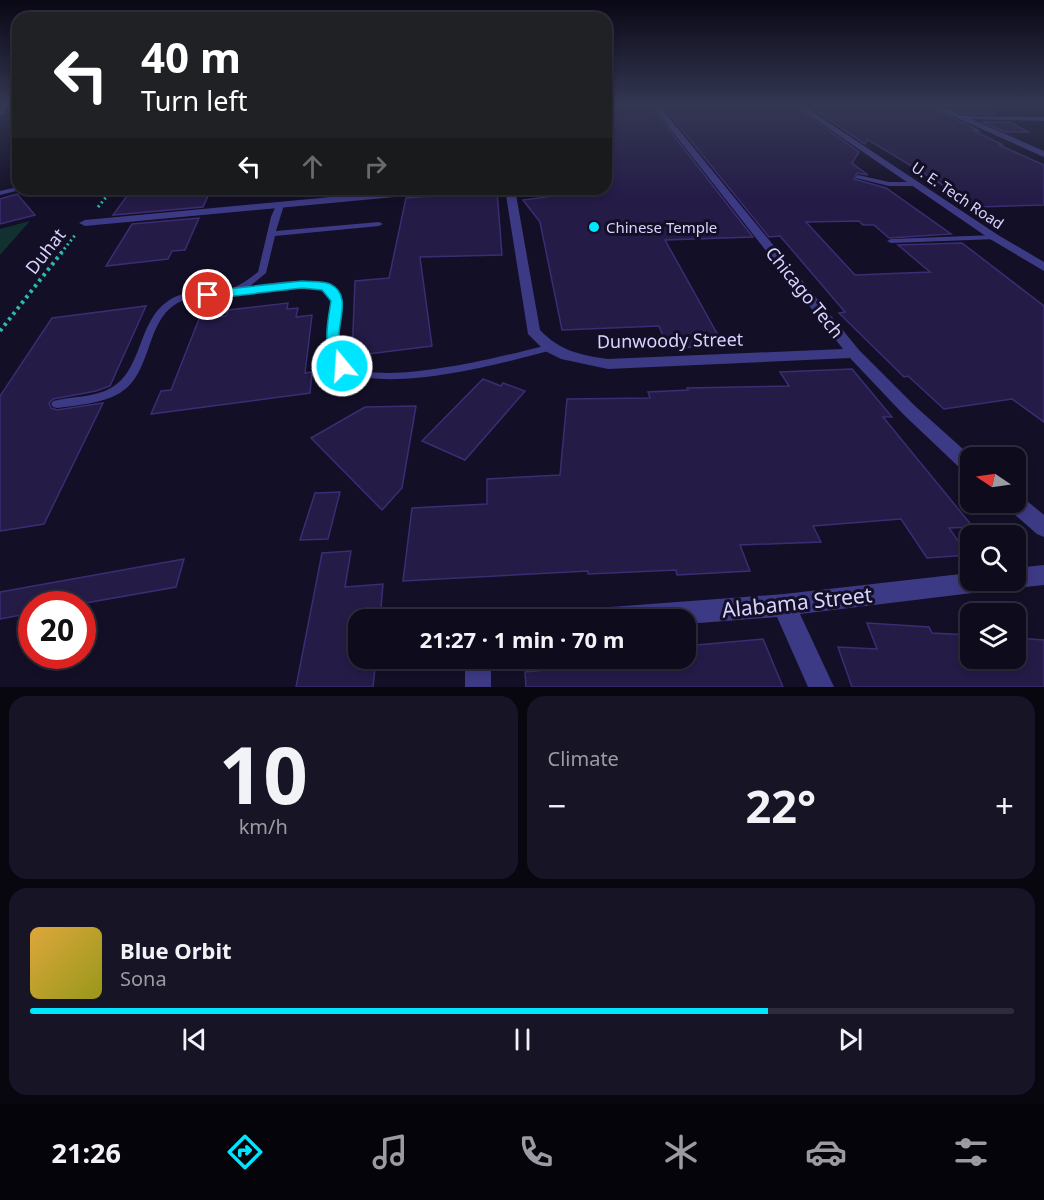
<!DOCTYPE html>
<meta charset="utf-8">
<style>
body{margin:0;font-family:"Noto Sans",sans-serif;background:#171425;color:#f1f3f6;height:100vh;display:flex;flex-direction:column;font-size:22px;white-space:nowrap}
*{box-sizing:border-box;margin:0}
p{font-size:20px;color:#9b9ba3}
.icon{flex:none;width:33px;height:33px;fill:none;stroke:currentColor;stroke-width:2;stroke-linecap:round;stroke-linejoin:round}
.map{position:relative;height:687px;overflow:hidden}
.drawer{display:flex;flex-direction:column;gap:9px;padding:9px;background:#08060f;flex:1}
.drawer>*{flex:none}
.guide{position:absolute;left:12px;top:12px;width:600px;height:183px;border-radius:18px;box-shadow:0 3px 9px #0003,0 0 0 2px #2e2b3b;background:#202124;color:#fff;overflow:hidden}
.needle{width:39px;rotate:283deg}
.fabs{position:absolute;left:960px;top:447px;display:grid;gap:12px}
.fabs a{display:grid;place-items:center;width:66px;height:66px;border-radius:12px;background:#0e0b1c;box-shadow:0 3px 9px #0003,0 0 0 2px #2e2b3b;font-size:30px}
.speed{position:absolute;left:18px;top:591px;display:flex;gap:12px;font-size:30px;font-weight:700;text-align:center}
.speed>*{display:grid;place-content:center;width:78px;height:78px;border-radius:50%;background:#0e0b1c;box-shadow:0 3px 9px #0003,0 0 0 2px #2e2b3b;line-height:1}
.speed .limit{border:9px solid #d22;background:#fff;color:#111}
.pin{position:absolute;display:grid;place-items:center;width:51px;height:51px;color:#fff;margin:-26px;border:3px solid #fff;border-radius:50%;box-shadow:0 2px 6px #0007}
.me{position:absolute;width:66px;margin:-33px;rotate:342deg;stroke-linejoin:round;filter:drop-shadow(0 0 4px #0008)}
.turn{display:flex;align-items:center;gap:21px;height:126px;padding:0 30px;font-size:27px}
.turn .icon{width:78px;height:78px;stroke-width:2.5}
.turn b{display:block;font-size:42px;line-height:51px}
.lanes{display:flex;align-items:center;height:57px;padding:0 30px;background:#0003;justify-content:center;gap:30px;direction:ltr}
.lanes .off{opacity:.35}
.big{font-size:45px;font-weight:700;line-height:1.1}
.drawer .tile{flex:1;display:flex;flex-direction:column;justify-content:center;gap:9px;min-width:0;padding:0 21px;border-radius:18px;background:#171425}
.drawer .dial{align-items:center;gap:0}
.dial b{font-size:78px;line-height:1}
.song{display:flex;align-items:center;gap:18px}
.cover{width:72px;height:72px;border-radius:9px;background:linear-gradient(135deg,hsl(40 70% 55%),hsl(60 70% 35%))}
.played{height:6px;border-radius:3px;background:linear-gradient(90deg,#00e5ff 75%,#2e2b3b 75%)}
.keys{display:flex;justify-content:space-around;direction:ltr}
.heat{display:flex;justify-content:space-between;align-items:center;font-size:33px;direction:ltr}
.drawer .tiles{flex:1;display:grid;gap:9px;grid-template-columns:1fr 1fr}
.tile:last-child{grid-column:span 2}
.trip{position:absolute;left:348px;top:609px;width:348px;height:60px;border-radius:18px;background:#0e0b1c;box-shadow:0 3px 9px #0003,0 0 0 2px #2e2b3b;font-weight:700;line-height:60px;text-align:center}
.dock{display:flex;height:96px;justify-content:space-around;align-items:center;background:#06040b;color:#9b9ba3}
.dock .icon{width:42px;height:42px}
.dock .current{color:#00e5ff}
.dock b{font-size:27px;color:#f1f3f6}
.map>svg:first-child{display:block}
</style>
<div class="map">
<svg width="1044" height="687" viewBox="0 0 1044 687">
<rect width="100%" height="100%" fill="#130f26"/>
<!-- green -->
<polygon fill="#12302f" points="30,221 0,255 0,229"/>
<!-- building -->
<g fill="#241b47" stroke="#3b2d73" stroke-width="1.5">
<polygon points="606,104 649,104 753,237 665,240 724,346 668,348 659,326 562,330 540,222 523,200 606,189"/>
<polygon points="661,104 791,104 859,152 852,163 868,175 857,173 854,179 886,188 951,234 889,238 874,225 863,225 859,221 806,222 855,275 930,272 898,245 962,243 1044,306 1044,422 1012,399 944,409 908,376 904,377 839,313 845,312 780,236 769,237"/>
<polygon points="806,104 924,104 980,131 972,130 1003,145 999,145 1044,165 1044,205 979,207 867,139 865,144"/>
<polygon points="942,104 977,104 995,114 963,114"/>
<polygon points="982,122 1010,122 1028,132 1005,132"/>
<polygon points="132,189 211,189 203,207 113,215"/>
<polygon points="497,191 502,255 420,257 432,346 352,356 355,281 389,278 406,198"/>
<polygon points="17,194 35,215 0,224 0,199"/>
<polygon points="199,218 185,250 172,251 168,259 106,266 132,224"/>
<polygon points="288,303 287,309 298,308 296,317 312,315 305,373 312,372 310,393 151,414 161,391 171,390 199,319 226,316 228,310"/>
<polygon points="146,306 110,386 96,391 53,399 49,403 51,408 57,410 103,403 44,524 0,531 0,396 52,318"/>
<polygon points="852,369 892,417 883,417 973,527 949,528 968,555 927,558 901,519 813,526 821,542 740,545 750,571 677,575 676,570 588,574 588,571 403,581 412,508 487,504 487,479 560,475 567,399 650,398 648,392 688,390 687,388 789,386 780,372"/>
<polygon points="483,379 501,386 503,383 525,391 465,460 422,441"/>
<polygon points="416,406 402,488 382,510 311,438 365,407"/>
<polygon points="340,492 328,539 300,540 315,493"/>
<polygon points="351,551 345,587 383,584 380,620 358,620 358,658 376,658 373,687 296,687 322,553"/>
<polygon points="184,559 176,587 80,604 32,604 32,613 0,619 0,592"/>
<polygon points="867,623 929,627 932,633 970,635 970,658 1016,658 1016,638 1044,640 1044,687 852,687 838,647 877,649"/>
<polygon points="763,639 783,687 526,687 525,672 644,661 643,658 686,658 686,646"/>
</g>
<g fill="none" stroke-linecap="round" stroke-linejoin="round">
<!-- path-far1 -->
<g stroke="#2fb8b0" stroke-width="3" stroke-dasharray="2 3" stroke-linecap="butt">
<polyline points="98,207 113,189"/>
<polyline points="61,253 76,234"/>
</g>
<!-- path -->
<polyline stroke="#2fb8b0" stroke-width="4" stroke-dasharray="3 4" stroke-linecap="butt" points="0,331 62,252"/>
<!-- service -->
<g fill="#3d3a85" fill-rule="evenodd">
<polygon points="4,110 6,113 0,115 0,111"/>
<polygon points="858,175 889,182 915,182 918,184 915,186 889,186 856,178 856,176"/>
<polygon points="18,187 18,189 21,189 20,190 0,195 0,191"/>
<path d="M 277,203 L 284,205 L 276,231 L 379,222 L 383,224 L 379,226 L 275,236 L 266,273 L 250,286 C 274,283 339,269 341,307 C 342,320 336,334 339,348 C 340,354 341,360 346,364 C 379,389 508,355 548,345 L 553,348 L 552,350 C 511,361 352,406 330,356 C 322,338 341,302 324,291 C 306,279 242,293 220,296 C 209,298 198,298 188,299 C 143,311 156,371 120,393 C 101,404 78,405 57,408 L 53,407 L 51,404 L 53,401 C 72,396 93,398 111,388 C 143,370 137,322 168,301 C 184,289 207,294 226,290 C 238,287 248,280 258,272 L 271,217 Z"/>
<polygon points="994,235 997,235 997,239 891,243 887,241 891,239"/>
</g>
<!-- minor -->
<g fill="#3d3a85" fill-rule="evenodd">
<path d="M 651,104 L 658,104 L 859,350 L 915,406 L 973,458 L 970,458 L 970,473 L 963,471 L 903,414 L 850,358 L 608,369 L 561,359 L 545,351 L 528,334 L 505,189 L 515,189 L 540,330 C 560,351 580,355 608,359 L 843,349 Z"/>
<polygon points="793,104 801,104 998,235 1044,262 1044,271 990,239"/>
<polygon points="926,104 936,104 963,116 1044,117 1044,121 971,119 1044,151 1044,157"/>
<polygon points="416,189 453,189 448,192 85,226 79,223 85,220"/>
<polygon points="1016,494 1021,496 1044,515 1044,537 1037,534 1007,508 1004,502 1016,502"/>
<polygon points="1044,565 1044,585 1016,588 1007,583 1005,587 997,590 800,614 834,687 808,687 777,617 686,624 686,620 585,620 588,612 597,608 784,594 970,573 970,580 1016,580 1016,568"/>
<rect x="465" y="658" width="26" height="29"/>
</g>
</g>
<!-- sky -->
<linearGradient id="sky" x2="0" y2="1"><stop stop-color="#0a0815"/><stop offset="0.52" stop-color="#333752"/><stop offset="1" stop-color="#333752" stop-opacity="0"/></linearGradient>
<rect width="1044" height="201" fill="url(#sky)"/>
<!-- route -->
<path fill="#00e5ff" stroke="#0095a6" stroke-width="1.5" d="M 302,281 C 311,282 322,281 330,284 C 351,294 339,319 339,335 C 339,347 343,356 349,366 L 347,369 L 336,369 C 322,346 327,326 331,301 L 322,290 L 302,288 L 208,299 L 202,295 L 208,291 Z"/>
<!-- markers -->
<circle fill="#00e5ff" stroke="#130f26" stroke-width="2" cx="594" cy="227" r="6"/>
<g text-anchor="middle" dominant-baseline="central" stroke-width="6" stroke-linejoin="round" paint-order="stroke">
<!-- far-street labels -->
<g font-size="15" fill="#d9d4ff" stroke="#130f26">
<text transform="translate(958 195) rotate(34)">U. E. Tech Road</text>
</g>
<!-- far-poi labels -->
<g font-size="15" fill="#d9d4ff" stroke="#130f26" text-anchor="start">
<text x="606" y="227">Chinese Temple</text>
</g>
<!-- street labels -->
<g font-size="18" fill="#d9d4ff" stroke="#130f26">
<text transform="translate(45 251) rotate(-52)">Duhat</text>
<text transform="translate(805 292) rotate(51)">Chicago Tech</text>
<text transform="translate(670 340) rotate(-1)">Dunwoody Street</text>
</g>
<!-- near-street labels -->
<g font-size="21" fill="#d9d4ff" stroke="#130f26">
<text transform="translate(797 602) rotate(-6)">Alabama Street</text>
</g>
</g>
</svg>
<div class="fabs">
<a><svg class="needle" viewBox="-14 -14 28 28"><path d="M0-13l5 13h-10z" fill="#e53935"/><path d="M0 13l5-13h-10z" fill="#9b9ba3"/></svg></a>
<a><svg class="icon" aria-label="search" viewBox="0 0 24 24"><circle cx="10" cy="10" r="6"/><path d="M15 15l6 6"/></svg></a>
<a><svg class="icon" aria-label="layers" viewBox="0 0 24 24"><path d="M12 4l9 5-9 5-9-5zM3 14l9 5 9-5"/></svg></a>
</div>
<div class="speed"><div class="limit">20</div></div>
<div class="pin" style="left:208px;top:295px;background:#d93025"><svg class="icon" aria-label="arrive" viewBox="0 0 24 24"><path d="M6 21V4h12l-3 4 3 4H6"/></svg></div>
<svg class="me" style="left:342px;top:366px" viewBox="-20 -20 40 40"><circle r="17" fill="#00e5ff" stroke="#fff" stroke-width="3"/><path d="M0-11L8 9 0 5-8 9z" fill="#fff"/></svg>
<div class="trip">21:27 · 1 min · 70 m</div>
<div class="guide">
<div class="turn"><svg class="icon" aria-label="left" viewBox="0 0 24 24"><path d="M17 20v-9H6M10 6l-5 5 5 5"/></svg><div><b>40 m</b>Turn left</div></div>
<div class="lanes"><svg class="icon" aria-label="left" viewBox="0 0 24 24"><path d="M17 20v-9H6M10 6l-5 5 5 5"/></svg><svg class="icon off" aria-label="ahead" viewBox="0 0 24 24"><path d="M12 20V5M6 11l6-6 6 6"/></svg><svg class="icon off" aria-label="right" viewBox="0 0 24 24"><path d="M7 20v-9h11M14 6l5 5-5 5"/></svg></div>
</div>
</div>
<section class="drawer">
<div class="tiles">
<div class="tile dial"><b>10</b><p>km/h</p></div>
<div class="tile"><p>Climate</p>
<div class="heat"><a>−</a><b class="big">22°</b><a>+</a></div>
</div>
<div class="tile">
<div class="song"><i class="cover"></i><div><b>Blue Orbit</b><p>Sona</p></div></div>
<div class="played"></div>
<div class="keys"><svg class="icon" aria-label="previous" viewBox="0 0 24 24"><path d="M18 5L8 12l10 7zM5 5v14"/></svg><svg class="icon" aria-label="pause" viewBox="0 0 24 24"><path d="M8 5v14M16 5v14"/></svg><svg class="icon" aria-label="next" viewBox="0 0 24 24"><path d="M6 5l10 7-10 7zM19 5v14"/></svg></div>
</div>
</div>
</section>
<nav class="dock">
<b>21:26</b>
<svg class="icon current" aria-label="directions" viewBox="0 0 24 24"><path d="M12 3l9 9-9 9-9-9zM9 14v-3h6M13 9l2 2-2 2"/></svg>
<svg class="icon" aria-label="music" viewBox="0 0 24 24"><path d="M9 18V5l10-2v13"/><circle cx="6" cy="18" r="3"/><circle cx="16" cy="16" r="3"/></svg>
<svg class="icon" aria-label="phone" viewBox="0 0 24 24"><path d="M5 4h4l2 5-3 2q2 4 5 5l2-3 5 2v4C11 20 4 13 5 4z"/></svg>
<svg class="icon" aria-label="climate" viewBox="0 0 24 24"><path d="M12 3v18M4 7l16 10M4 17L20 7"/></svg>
<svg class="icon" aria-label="car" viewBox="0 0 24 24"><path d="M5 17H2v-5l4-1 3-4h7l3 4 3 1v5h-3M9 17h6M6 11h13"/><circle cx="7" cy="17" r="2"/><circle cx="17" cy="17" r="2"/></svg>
<svg class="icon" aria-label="filters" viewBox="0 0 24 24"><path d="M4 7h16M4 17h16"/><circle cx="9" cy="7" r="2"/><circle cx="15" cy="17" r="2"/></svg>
</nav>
